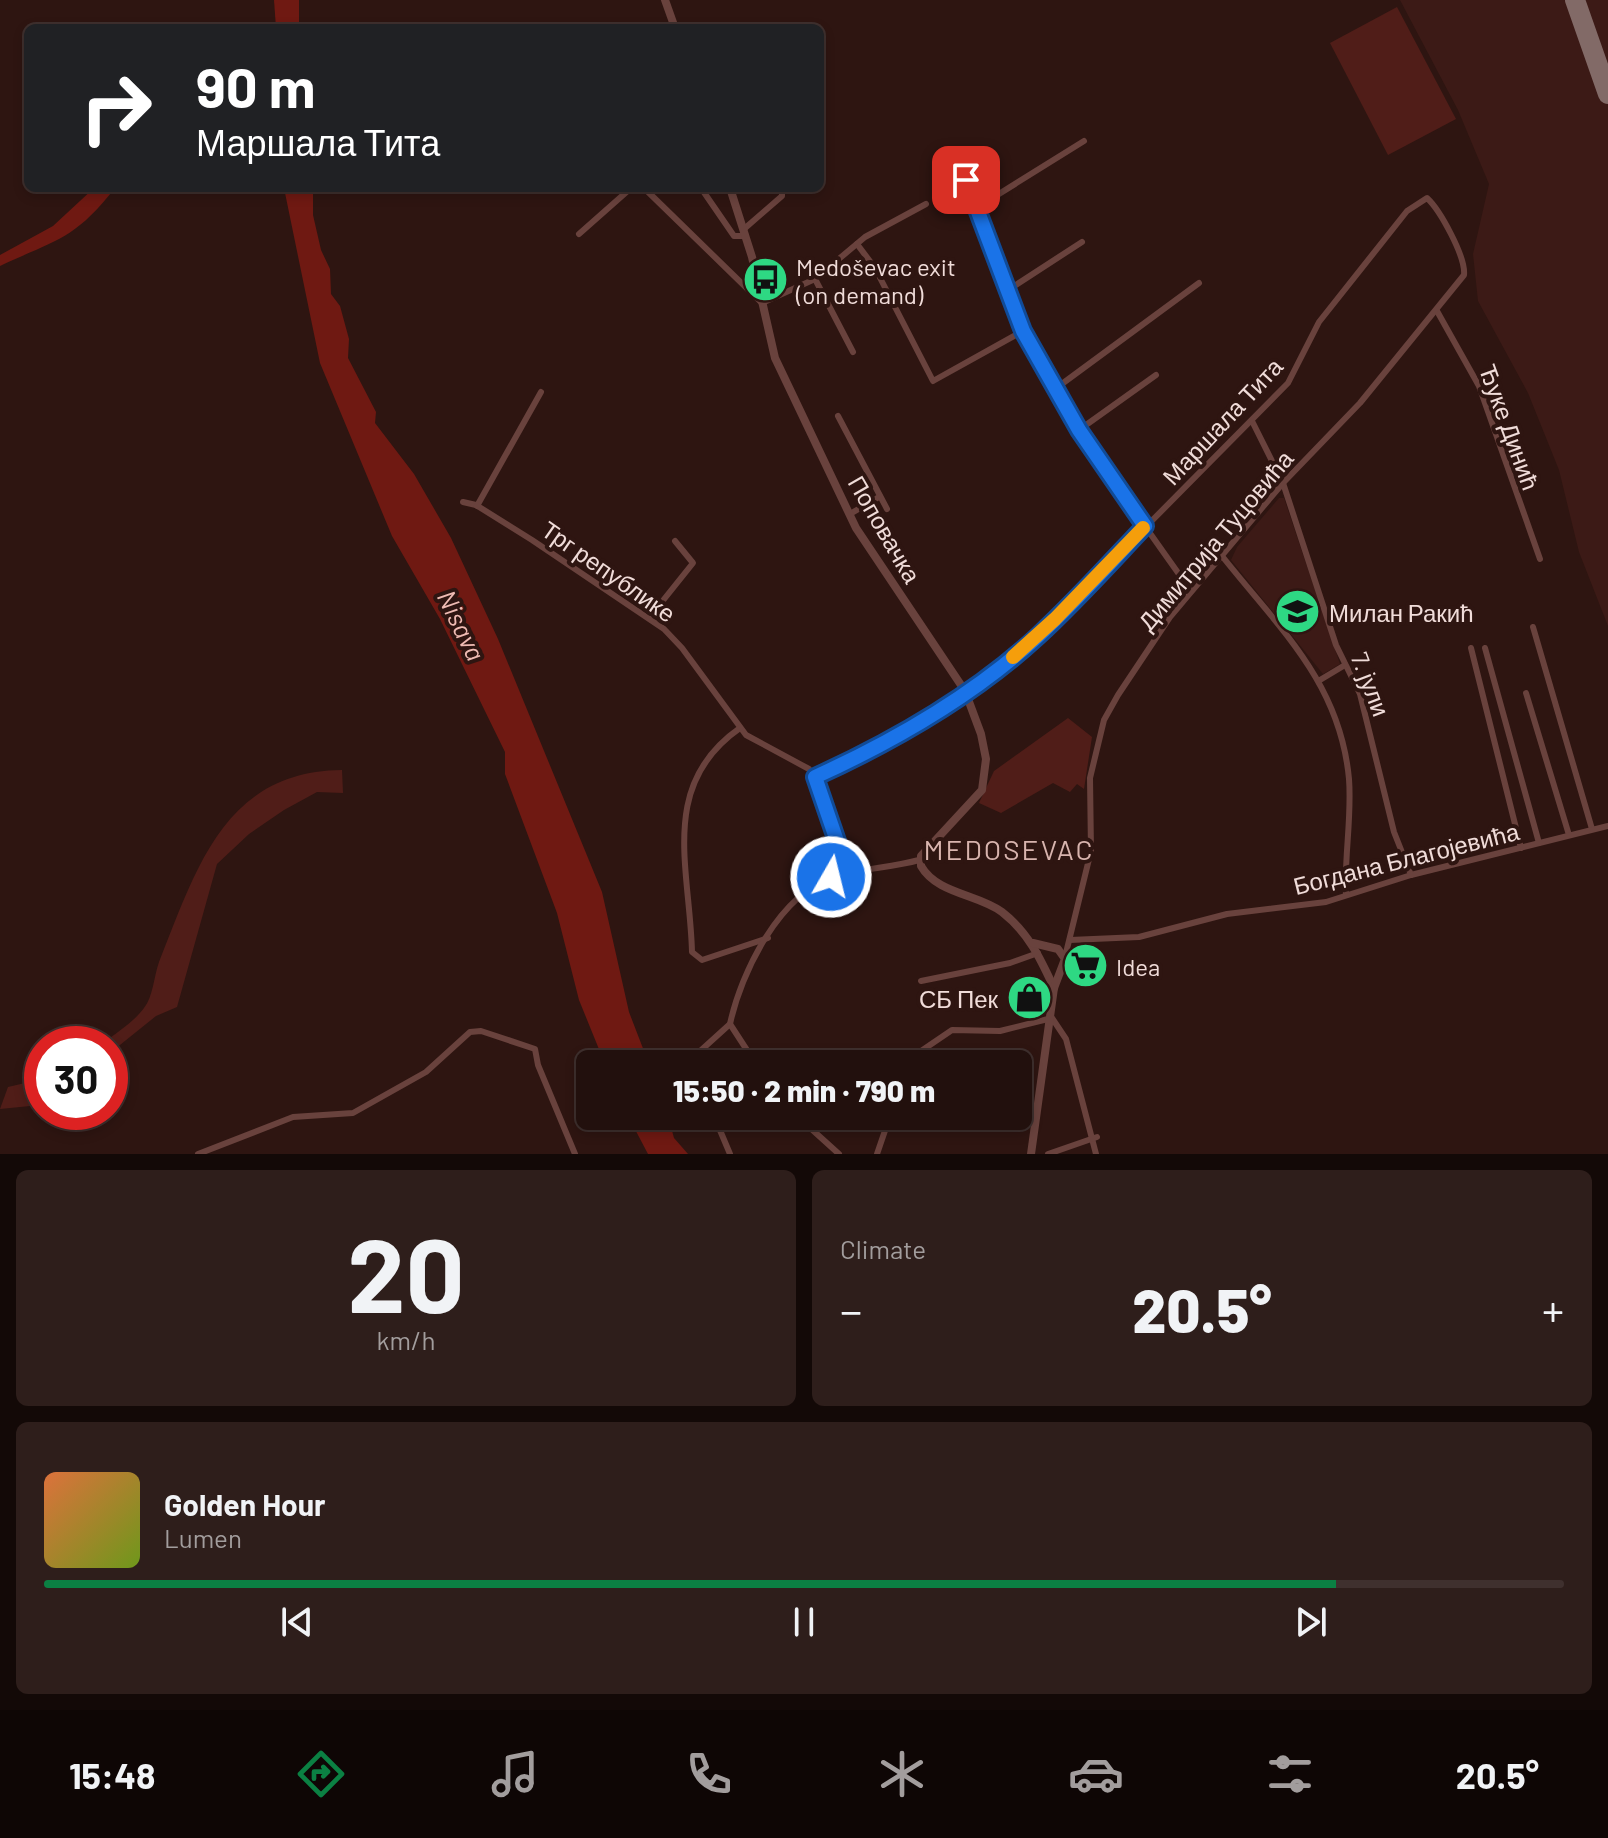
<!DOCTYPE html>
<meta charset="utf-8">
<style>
body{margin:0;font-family:Barlow,sans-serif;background:#2e1e1b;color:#f1f3f6;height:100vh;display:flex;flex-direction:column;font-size:30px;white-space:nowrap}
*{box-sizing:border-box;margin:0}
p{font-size:26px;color:#a29d9d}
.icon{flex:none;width:44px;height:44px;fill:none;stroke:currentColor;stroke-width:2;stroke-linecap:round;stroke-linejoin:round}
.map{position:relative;height:1154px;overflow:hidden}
.side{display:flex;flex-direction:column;gap:16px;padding:16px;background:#130907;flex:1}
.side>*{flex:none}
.top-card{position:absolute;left:24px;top:24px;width:800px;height:168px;border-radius:12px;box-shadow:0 4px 12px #0003,0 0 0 2px #3f302e;background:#202124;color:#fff;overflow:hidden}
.speed{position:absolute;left:24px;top:1026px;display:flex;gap:16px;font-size:40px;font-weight:700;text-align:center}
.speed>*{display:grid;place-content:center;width:104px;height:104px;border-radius:50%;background:#22100d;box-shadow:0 4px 12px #0003,0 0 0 2px #3f302e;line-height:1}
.speed .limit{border:12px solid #d22;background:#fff;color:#111}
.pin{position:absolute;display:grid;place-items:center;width:68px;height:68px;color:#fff;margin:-34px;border-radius:16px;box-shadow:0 4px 12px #0006}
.me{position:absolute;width:88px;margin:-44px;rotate:8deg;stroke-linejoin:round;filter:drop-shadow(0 0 6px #0008)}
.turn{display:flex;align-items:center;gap:28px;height:168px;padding:0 40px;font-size:36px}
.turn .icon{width:104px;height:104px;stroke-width:2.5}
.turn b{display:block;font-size:56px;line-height:68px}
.big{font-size:60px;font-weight:800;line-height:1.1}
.side .card{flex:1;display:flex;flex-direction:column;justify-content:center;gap:12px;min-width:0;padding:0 28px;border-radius:12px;background:#2e1e1b}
.side .dial{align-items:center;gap:0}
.dial b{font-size:104px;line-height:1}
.song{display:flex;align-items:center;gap:24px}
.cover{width:96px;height:96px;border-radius:12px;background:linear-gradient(135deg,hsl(20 70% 55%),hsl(80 70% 35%))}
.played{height:8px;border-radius:4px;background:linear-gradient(90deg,#0b8043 85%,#3f302e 85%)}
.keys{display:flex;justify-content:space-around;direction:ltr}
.heat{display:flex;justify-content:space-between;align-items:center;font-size:44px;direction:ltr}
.side .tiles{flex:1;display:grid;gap:16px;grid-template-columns:1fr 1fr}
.card:last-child{grid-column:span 2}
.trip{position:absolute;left:576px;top:1050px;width:456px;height:80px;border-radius:12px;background:#22100d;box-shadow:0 4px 12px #0003,0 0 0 2px #3f302e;font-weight:800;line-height:80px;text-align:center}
.tabs{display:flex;height:128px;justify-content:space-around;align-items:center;background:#0e0605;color:#a29d9d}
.tabs .icon{width:56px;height:56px}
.tabs .active{color:#0b8043}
.tabs b{font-size:36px;color:#f1f3f6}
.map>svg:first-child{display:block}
</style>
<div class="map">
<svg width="1608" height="1154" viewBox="0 0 1608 1154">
<rect width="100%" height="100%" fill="#2e1511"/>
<!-- built -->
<g fill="#3c1a16">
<polygon points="1400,0 1608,0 1608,626 1579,552 1559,470 1528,393 1478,301 1473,254 1489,184 1458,110"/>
<polygon points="1279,498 1284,498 1340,664 1323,674 1231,560 1237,547"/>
</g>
<!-- green -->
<g fill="#501d18">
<polygon points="1397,7 1456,119 1388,155 1330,43"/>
<polygon points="1068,718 1092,737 1084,789 1077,784 1070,792 1053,783 1001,813 979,803 994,771"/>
<path d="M 342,770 L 343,793 L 317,792 L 284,810 L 249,834 L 217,864 L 177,1007 L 156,1016 L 110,1053 L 110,1044 L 102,1044 C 116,1033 134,1022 144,1008 C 153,997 154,976 159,962 C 196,870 224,771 342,770 Z"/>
<polygon points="42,1079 42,1098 30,1106 0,1109 8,1087"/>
</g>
<!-- water -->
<g fill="#6f1912">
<polygon points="274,0 299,0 299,28 276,28"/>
<path d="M 94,188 L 115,188 C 73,241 57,239 0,266 L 0,255 L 53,226 Z"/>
<polygon points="284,188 313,188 313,215 321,250 330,269 331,294 340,306 349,339 348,358 376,412 375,423 414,474 451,538 498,639 602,892 629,1012 649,1064 605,1064 579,1000 557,913 505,774 505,752 440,619 392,536 320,363"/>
<polygon points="628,1116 668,1116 674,1138 688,1154 648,1154"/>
</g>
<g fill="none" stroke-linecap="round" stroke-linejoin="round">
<!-- taxiway -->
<polyline stroke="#826a67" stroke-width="20" points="1575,0 1608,94"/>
<!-- minor -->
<g stroke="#69423d" stroke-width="6">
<path d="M 966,180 C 987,230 1001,285 1025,334 C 1072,426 1132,508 1191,591"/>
<polyline points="644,188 762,303 815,279 865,237 926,204"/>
<polyline points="701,188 734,236 746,236"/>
<polyline points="978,207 1084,141"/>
<polyline points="744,229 782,196 782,188"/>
<polyline points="579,234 631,188"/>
<polyline points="857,244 875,268 933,381 1023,331"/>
<polyline points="815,279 853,352"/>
<polyline points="1008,290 1082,242"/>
<polyline points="1437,311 1479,386 1540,559"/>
<polyline points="1055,389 1199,283"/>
<polyline points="838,416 887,509"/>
<polyline points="1252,421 1283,483 1336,645 1360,694 1394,832 1411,875"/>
<polyline points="1079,430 1156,375"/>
<polyline points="463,502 476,505 532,540 664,629 682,648 746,735 809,769 838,844 831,877"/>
<polyline points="477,506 541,392"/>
<polyline points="850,514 879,497"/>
<path d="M 1222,556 C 1279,628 1340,682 1349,779 C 1352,818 1344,857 1346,895"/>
<polyline points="649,618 693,563 675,541"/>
<polyline points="1533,627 1592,829"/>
<polyline points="1471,648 1521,848"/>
<polyline points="1485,648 1539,843"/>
<polyline points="1320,680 1345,665"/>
<polyline points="1526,693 1569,835"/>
<path d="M 740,728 C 658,785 690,869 692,952 L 702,960 L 768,938"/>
<path d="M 815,777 L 872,749 L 949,703 L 1037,637 L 1288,383 L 1319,322 L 1407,211 L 1427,198 C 1440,210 1466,257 1464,275 L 1360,403 L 1283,483 L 1170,617 L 1118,695 L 1104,720 L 1090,778 L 1091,851 L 1065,957"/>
<polyline points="839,852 856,872"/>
<polyline points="1070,940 1139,937 1227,914 1326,902 1411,875 1608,826"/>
<polyline points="921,981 1010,963 1038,953"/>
<polyline points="696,1064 698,1053 730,1024"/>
<path d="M 756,1064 L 730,1024 C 741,973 779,894 834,877 C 861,868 891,868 919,860"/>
<polyline points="902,1064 952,1030 1000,1031 1052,1018 1066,1039 1096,1154"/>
<polyline points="714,1116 730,1154"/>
<polyline points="797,1116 839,1154"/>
<polyline points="198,1154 293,1117 353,1113 426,1072 470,1032 481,1031 535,1049 538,1065 575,1154"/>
<polyline points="877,1154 890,1116"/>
<polyline points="1048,1154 1097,1137"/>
</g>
<!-- tertiary -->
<g stroke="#69423d" stroke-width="8">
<polyline points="665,0 675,28"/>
<path d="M 730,188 L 752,257 L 775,358 L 856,528 L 965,691 L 981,734 L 986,759 L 982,790 L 921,856 L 921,866 C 937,894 978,894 1002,912 C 1029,933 1041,960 1054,988"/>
<polyline points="1031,1154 1054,988 1065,959 1058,949 1033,943"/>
</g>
</g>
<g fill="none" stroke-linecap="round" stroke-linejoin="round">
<defs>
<path id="route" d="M 831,877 L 838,844 L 815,777 C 894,741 974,695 1038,636 C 1076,601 1110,563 1145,526 L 1079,430 L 1023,331 L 966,180"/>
</defs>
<!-- route casing -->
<use href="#route" stroke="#114b97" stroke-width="20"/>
<!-- route -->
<use href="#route" stroke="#1a73e8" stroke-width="14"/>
<!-- slow -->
<polyline stroke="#f59e0b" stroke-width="14" points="1013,657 1055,619 1143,528"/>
</g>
<!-- icons -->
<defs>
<symbol id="bus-disc" viewBox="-11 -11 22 22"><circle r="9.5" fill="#2ed883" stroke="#2e1511"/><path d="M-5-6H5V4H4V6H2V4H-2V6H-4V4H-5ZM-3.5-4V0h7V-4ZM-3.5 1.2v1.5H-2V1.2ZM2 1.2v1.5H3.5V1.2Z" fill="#111"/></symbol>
<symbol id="school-disc" viewBox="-11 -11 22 22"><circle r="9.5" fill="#2ed883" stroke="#2e1511"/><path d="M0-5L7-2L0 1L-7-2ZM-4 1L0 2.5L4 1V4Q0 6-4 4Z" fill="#111"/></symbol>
<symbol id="supermarket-disc" viewBox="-11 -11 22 22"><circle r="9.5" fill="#2ed883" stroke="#2e1511"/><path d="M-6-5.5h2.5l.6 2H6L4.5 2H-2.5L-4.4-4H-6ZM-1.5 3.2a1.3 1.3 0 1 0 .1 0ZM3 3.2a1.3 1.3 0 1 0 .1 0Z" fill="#111"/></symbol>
<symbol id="shop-disc" viewBox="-11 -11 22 22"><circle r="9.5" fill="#2ed883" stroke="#2e1511"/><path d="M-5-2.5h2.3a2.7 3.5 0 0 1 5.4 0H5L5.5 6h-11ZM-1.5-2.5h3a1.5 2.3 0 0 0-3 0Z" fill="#111"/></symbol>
</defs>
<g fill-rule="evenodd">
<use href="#bus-disc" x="740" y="254" width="51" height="51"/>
<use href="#school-disc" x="1272" y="586" width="51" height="51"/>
<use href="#supermarket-disc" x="1060" y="940" width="51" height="51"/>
<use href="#shop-disc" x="1004" y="972" width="51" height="51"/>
</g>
<g text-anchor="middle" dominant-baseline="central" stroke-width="8" stroke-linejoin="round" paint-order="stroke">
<!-- poi labels -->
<g font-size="24" fill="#f0dcd9" stroke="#2e1511" text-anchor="start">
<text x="796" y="266">Medoševac exit<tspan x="796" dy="28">(on demand)</tspan></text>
<text x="1329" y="612">Милан Ракић</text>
<text x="1116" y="966">Idea</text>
<text x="998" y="998" text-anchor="end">СБ Пек</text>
</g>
<!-- street labels -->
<g font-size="24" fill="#f0dcd9" stroke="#2e1511">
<text transform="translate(1222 421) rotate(-47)">Маршала Тита</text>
<text transform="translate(1510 427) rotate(70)">Ђуке Динић</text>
<text transform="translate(885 529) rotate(60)">Поповачка</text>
<text transform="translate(1215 540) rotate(-50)">Димитрија Туцовића</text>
<text transform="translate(609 571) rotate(35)">Трг републике</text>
<text transform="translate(1371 684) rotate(69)">7. јули</text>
<text transform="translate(1406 858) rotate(-14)">Богдана Благојевића</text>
</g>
<!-- water labels -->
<g font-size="26" font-style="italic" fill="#efbbb3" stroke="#2e1511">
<text transform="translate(462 625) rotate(64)">Nisava</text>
</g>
<!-- quarter labels -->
<g font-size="28" letter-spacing="2" fill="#d8b4ae" stroke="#2e1511">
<text x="1009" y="849">MEDOSEVAC</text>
</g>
</g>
</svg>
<div class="speed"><div class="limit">30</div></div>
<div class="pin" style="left:966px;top:180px;background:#d93025"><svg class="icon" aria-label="arrive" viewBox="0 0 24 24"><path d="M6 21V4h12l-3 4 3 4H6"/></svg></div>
<svg class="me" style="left:831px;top:877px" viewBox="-20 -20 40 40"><circle r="17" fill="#1a73e8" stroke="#fff" stroke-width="3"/><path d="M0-11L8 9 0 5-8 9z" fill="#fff"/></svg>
<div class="trip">15:50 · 2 min · 790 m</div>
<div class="top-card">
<div class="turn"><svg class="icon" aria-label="right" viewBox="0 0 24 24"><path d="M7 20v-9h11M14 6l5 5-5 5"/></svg><div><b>90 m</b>Маршала Тита</div></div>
</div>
</div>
<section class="side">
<div class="tiles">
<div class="card dial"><b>20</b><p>km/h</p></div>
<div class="card"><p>Climate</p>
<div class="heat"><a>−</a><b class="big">20.5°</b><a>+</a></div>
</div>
<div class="card">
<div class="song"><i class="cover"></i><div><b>Golden Hour</b><p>Lumen</p></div></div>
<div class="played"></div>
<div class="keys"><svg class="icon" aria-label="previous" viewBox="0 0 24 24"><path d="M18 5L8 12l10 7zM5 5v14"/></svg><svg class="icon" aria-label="pause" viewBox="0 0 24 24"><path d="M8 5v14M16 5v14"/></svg><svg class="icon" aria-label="next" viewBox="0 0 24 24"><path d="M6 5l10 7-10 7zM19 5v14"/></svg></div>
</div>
</div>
</section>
<nav class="tabs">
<b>15:48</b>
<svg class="icon active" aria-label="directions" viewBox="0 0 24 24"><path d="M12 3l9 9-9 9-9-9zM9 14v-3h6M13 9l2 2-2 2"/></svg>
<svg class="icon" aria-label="music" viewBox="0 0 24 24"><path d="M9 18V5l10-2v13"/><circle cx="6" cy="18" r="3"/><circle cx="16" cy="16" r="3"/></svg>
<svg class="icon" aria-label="phone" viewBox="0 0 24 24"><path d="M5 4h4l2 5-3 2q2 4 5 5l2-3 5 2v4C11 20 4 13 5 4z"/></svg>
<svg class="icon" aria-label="climate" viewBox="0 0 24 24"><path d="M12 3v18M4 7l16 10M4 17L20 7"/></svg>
<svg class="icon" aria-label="car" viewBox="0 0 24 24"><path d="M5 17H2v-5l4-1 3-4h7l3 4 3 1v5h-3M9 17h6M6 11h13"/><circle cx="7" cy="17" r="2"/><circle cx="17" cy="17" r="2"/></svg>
<svg class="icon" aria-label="filters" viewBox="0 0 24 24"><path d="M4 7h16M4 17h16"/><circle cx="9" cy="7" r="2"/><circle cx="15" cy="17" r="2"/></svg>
<b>20.5°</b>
</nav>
